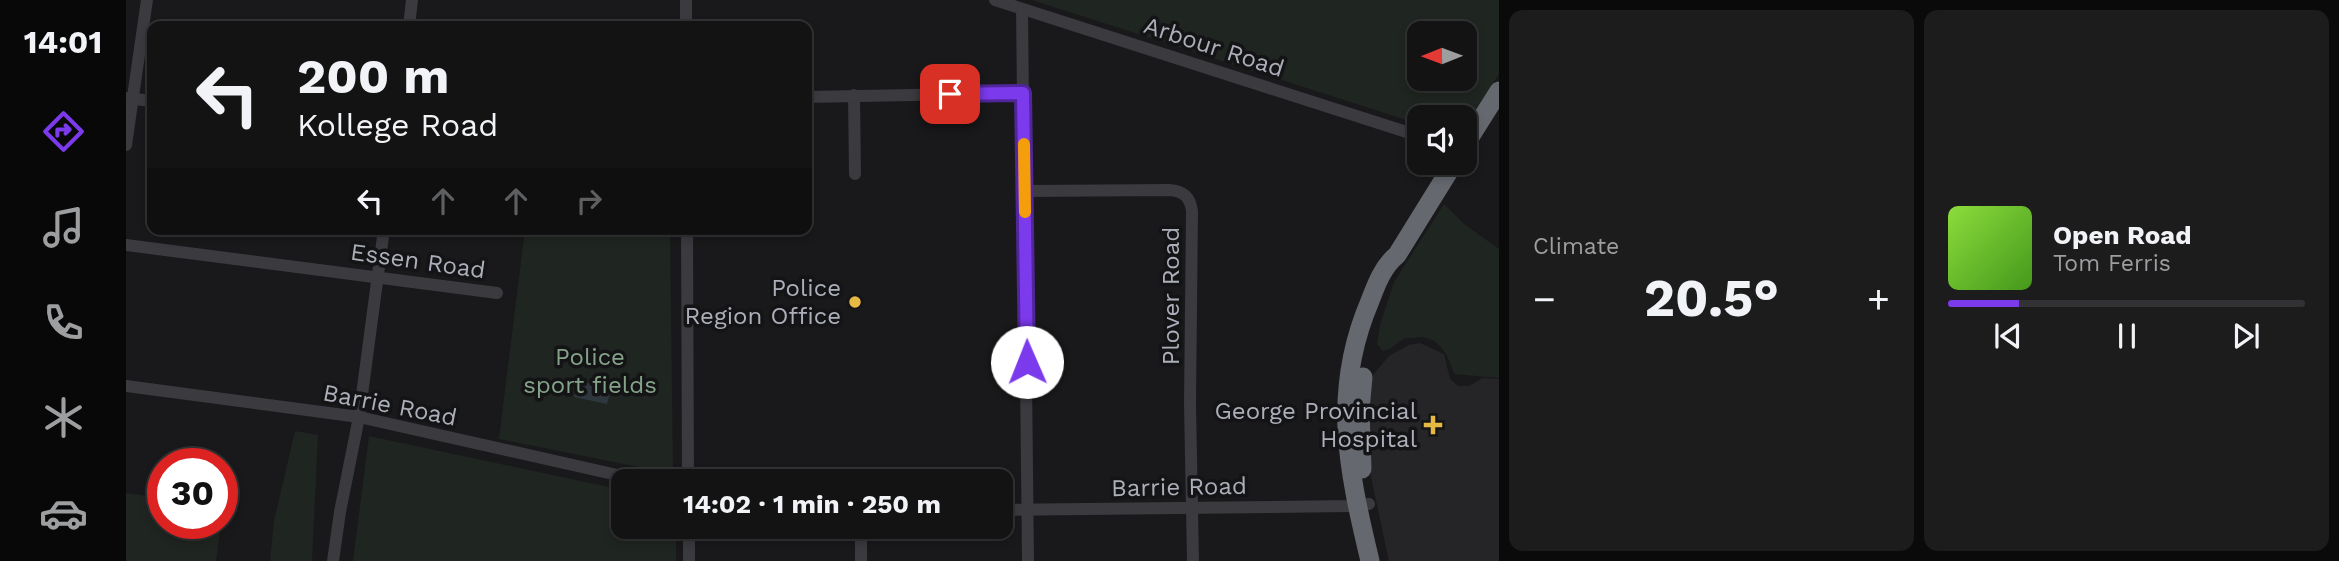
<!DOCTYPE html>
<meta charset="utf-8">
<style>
body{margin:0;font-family:"Work Sans",sans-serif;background:#1c1c1d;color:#f1f3f6;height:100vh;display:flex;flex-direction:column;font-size:26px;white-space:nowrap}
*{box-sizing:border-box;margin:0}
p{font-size:23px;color:#9d9ea0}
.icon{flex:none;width:38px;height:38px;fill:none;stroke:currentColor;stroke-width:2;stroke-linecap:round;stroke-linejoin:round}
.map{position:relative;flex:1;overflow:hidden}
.side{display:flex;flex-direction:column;gap:10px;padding:10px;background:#0a0a0b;width:840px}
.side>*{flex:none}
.guide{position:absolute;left:21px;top:21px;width:665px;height:214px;border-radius:14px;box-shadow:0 4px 10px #0003,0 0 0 2px #323234;background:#131314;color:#f1f3f6;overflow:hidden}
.needle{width:46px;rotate:269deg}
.buttons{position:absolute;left:1281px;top:21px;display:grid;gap:14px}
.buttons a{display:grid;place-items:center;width:70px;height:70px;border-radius:14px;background:#131314;box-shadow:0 4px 10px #0003,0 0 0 2px #323234;font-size:35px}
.speed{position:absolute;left:21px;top:448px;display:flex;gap:14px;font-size:35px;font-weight:700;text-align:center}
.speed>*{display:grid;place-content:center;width:91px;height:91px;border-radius:50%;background:#131314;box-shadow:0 4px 10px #0003,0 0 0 2px #323234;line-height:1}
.speed .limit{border:10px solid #d22;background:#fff;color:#111}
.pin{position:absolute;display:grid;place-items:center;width:60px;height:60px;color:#fff;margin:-30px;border-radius:14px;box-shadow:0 4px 10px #0006}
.me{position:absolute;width:77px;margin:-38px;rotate:359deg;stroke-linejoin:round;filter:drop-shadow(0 0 5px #0008)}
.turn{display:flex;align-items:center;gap:24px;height:147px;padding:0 35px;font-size:32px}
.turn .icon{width:91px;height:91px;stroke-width:2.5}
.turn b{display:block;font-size:49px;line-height:60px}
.lanes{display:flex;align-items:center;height:66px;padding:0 35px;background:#0003;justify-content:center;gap:35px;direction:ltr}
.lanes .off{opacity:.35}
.big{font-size:52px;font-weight:700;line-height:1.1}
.side .widget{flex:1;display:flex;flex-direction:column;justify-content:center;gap:10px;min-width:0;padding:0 24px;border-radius:14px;background:#1c1c1d}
.song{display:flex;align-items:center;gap:21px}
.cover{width:84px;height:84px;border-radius:10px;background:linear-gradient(135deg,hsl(90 70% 55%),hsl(100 70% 35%))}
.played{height:7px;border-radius:4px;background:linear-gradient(90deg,#7c3aed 20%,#323234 20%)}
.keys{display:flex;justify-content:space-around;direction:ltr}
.heat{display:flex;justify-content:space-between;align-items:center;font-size:38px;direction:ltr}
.side .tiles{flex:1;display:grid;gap:10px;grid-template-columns:repeat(2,1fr)}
.trip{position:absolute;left:485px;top:469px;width:402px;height:70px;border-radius:14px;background:#131314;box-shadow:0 4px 10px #0003,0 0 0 2px #323234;font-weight:700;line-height:70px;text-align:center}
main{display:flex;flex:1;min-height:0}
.tabs{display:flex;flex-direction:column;width:126px;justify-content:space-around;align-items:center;background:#080808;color:#9d9ea0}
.tabs .icon{width:49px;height:49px}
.tabs .active{color:#7c3aed}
.tabs b{font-size:32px;color:#f1f3f6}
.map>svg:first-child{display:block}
</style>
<main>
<nav class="tabs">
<b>14:01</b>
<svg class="icon active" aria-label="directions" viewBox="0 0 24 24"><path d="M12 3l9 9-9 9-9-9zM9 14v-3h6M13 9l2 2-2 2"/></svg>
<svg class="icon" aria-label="music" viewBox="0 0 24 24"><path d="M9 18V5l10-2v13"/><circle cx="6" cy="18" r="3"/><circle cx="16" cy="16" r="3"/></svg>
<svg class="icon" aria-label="phone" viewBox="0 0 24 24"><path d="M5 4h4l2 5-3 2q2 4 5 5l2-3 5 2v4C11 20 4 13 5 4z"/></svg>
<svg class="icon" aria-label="climate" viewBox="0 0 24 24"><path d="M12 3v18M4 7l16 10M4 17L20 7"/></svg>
<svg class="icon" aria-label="car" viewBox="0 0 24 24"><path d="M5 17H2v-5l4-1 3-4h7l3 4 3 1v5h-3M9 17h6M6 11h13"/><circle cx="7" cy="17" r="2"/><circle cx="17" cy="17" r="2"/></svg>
</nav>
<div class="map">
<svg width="1373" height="561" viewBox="0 0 1373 561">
<rect width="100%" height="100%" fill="#19191b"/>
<!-- built -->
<polygon fill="#252527" points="1294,343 1318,354 1324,379 1332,386 1343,386 1357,378 1373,379 1373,561 1263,561 1242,463 1241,387 1246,376 1263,356 1283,345"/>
<!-- green -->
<g fill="#1f2520" fill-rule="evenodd">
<path d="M 906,0 L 1373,0 L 1373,74 L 1339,128 L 1339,117 L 1293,117 L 1293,124 ZM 1293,33 L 1339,33 L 1339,79 L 1293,79 Z"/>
<path d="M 1318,204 L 1338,224 L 1373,249 L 1373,378 L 1328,374 C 1322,354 1312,333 1287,338 C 1283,338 1279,338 1276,340 C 1268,344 1267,349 1257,351 L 1251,344 L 1254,325 L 1268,282 Z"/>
<polygon points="399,229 544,229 547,474 373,439"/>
<polygon points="169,431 192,435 186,561 144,561 148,521"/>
<polygon points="243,436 497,490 497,527 550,527 550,561 227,561"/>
<polygon points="0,493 37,498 37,523 95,523 90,561 0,561"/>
</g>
<!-- water -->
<polygon fill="#2f373e" points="452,381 485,388 481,404 448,397"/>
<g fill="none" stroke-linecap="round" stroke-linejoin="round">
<!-- minor -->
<g stroke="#3a3a3f" stroke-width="12">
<polyline points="560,0 560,26"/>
<polyline points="869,0 1293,136"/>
<polyline points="896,9 902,561"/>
<polyline points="283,26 286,0"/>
<polyline points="728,95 729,174"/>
<polyline points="681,97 897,93"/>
<polyline points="0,98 26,101"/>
<polyline points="0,145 21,0"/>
<path d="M 899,191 L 1043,190 C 1058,191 1064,197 1066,211 L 1064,404 L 1067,561"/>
<polyline points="561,229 562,481"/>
<polyline points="0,245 371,293"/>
<polyline points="0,386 233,417 518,481"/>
<polyline points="875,510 1225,506 1243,504"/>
<polyline points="563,527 563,561"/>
<polyline points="735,527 735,561"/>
<polyline points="207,561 214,512 233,417 258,229"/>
</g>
<!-- highway -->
<g stroke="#666870" stroke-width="19">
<polyline points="1339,145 1373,91"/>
<polyline points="1236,469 1234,410 1237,377"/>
<path d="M 1244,561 C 1222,469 1205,392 1244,301 C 1250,285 1257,266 1271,255 L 1328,163"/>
</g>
</g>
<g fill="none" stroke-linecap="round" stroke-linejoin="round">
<defs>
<polyline id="route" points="824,94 897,93 901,362"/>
</defs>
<!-- route casing -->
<use href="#route" stroke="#51269a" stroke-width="18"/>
<!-- route -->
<use href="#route" stroke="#7c3aed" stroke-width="12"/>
<!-- slow -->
<polyline stroke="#f59e0b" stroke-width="12" points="898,144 899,212"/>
</g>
<!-- markers -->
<g fill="#e6b945" stroke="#141416" stroke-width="2.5">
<circle cx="729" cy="302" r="7"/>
<path d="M1303.5 414.5h7v7h7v7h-7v7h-7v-7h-7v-7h7z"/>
</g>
<g text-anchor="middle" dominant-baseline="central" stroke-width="7" stroke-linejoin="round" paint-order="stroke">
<!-- street labels -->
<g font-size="24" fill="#acafb9" stroke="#141416">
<text transform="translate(1088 47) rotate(18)">Arbour Road</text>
<text transform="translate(292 261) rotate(8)">Essen Road</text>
<text transform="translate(1045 296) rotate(-90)">Plover Road</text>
<text transform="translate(264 405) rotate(11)">Barrie Road</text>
<text transform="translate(1053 487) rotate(-1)">Barrie Road</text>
</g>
<!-- poi labels -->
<g font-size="24" fill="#acafb9" stroke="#141416" text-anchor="end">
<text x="715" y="288">Police<tspan x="715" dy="28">Region Office</tspan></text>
<text x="1291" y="411">George Provincial<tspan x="1291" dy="28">Hospital</tspan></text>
</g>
<!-- park labels -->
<g font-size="24" fill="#84a388" stroke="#141416">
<text x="464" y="357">Police<tspan x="464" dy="28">sport fields</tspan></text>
</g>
</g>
</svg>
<div class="buttons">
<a><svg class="needle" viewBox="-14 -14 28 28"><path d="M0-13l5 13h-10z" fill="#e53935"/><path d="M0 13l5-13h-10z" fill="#9d9ea0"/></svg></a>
<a><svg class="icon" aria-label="sound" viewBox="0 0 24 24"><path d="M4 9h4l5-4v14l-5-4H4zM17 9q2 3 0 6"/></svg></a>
</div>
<div class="speed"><div class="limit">30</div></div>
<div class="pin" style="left:824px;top:94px;background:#d93025"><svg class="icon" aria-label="arrive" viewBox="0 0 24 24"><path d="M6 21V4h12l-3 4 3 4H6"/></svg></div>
<svg class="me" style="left:901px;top:362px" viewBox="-20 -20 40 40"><circle r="19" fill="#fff"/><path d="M0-13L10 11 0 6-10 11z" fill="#7c3aed"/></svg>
<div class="trip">14:02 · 1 min · 250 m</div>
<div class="guide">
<div class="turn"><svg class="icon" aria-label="left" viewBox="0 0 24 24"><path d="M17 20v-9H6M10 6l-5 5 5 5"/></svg><div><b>200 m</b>Kollege Road</div></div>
<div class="lanes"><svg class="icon" aria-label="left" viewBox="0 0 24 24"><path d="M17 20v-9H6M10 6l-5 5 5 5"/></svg><svg class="icon off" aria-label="ahead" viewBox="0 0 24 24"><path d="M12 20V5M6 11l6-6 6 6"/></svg><svg class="icon off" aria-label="ahead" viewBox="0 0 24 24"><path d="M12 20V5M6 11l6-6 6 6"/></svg><svg class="icon off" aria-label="right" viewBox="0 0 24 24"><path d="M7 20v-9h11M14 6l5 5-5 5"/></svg></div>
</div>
</div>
<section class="side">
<div class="tiles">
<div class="widget"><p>Climate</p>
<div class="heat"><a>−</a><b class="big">20.5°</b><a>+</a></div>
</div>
<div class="widget">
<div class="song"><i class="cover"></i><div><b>Open Road</b><p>Tom Ferris</p></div></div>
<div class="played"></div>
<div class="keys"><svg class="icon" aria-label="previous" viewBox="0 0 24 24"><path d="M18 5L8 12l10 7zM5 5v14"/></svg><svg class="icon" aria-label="pause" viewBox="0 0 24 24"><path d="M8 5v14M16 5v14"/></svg><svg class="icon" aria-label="next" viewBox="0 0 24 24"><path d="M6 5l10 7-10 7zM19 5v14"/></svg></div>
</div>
</div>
</section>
</main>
